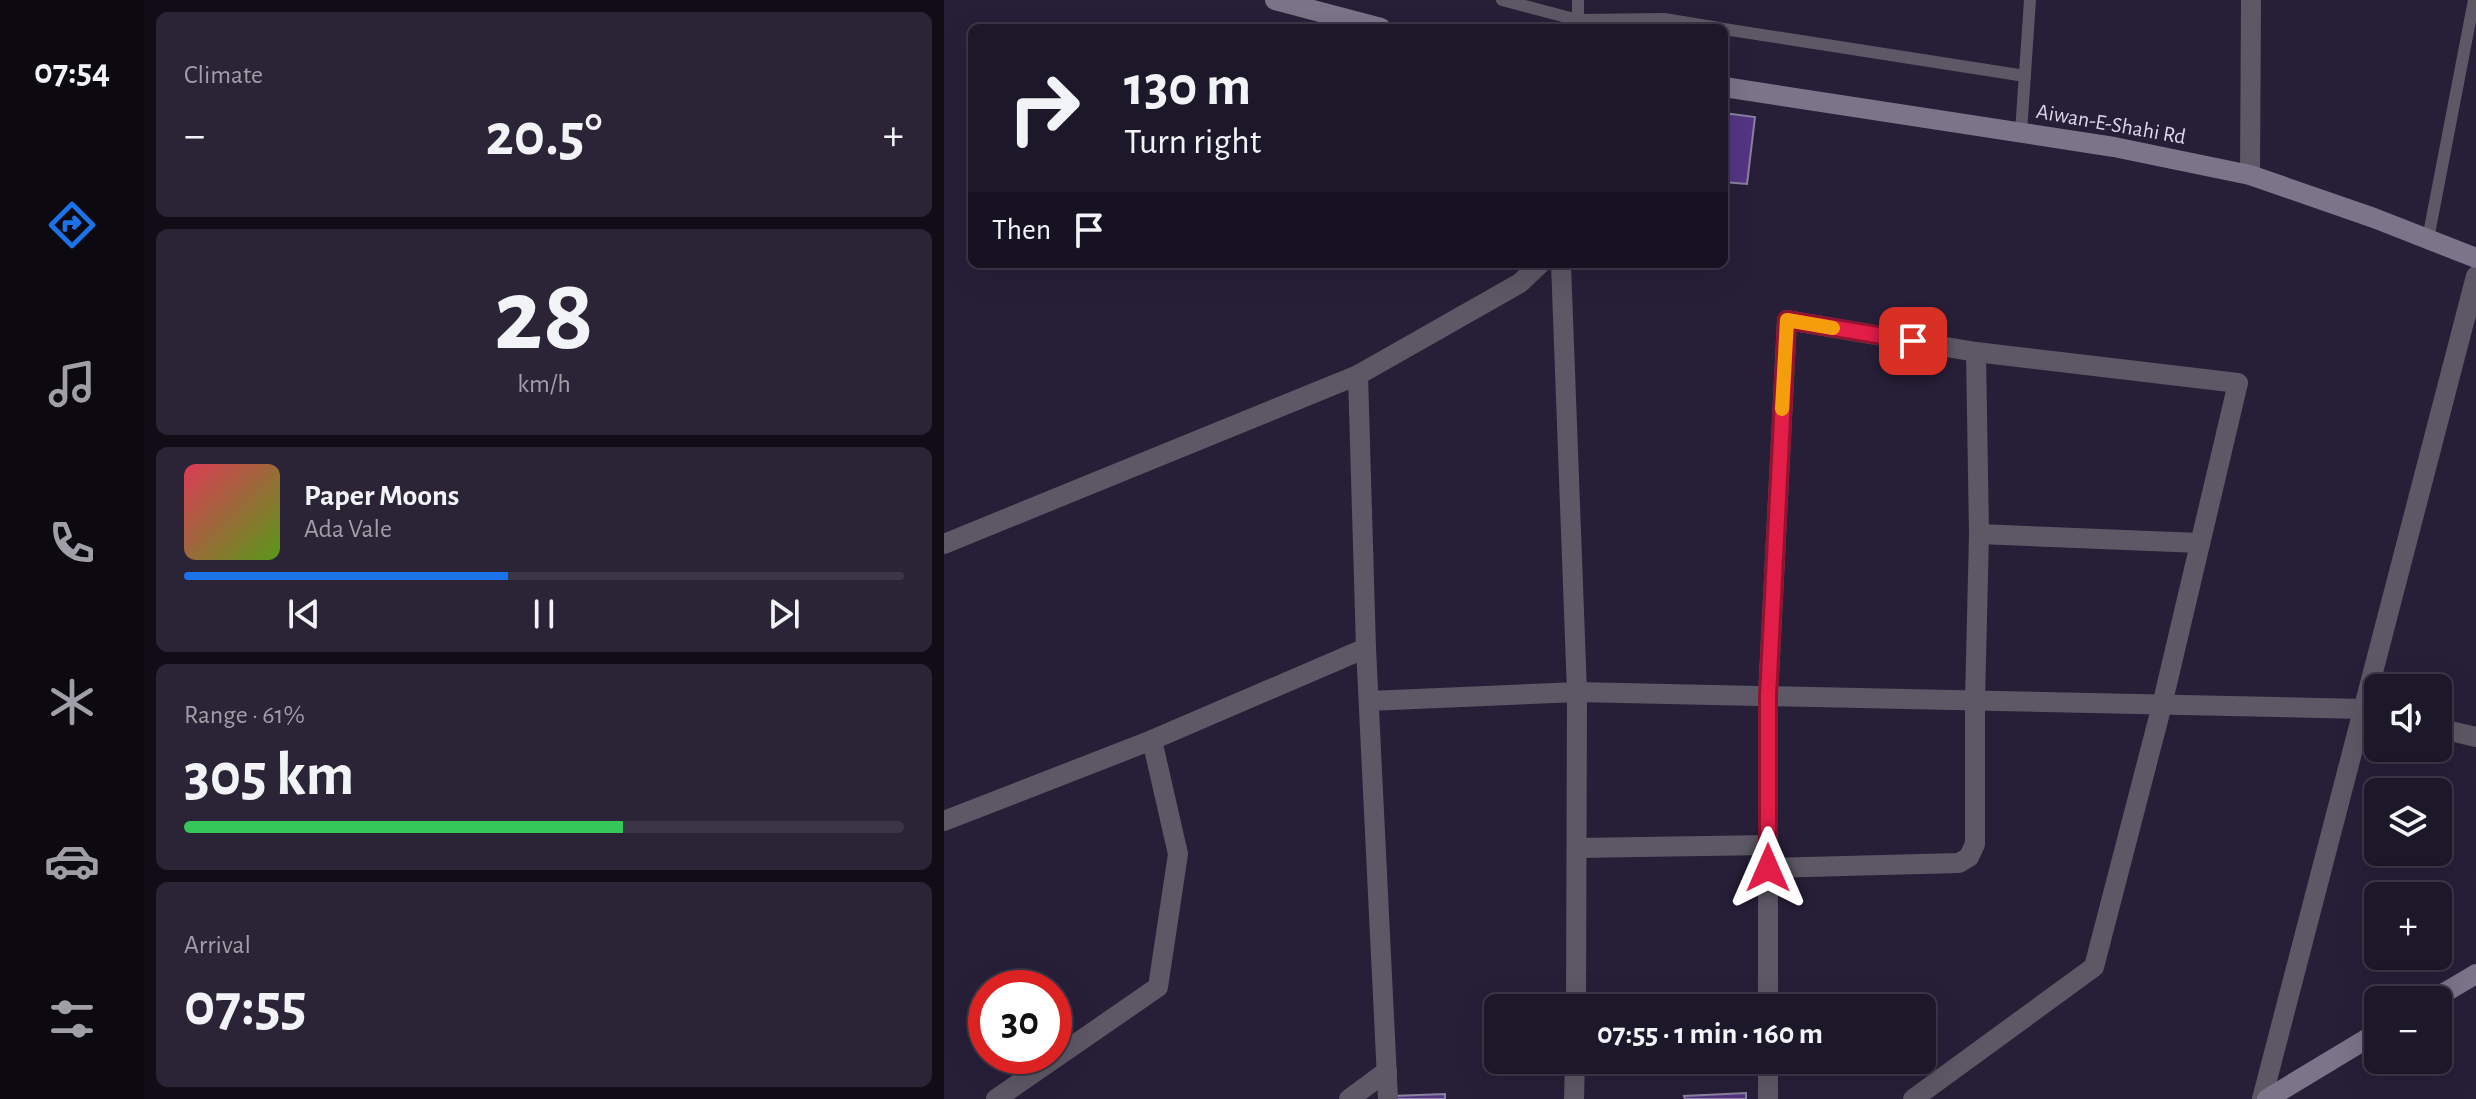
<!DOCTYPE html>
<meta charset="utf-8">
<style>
body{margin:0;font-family:"Alegreya Sans",sans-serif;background:#2a2436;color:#f1f3f6;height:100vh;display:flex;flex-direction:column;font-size:30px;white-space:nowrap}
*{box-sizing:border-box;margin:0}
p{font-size:26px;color:#a09fa8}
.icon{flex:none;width:44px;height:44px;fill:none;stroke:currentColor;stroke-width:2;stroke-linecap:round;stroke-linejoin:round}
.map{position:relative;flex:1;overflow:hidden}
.details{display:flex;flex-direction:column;gap:12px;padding:12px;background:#100d17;width:800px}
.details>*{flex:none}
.banner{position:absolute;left:24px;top:24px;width:760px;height:244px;border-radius:12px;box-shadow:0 8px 32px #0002,0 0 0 2px #3b3647;background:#1d172a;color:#f1f3f6;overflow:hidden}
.buttons{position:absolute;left:1420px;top:674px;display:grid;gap:16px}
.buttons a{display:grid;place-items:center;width:88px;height:88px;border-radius:12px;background:#1d172a;box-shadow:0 8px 32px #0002,0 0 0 2px #3b3647;font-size:40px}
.speed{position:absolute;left:24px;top:970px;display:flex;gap:16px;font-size:40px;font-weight:700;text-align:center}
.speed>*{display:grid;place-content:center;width:104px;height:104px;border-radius:50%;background:#1d172a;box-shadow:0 8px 32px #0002,0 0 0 2px #3b3647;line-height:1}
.speed .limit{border:12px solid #d22;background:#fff;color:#111}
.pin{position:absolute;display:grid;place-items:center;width:68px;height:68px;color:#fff;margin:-34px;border-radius:16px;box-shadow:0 4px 12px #0006}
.me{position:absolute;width:88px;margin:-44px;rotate:0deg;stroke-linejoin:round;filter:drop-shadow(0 0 6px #0008)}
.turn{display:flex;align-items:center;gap:28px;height:168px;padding:0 24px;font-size:36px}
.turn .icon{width:104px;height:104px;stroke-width:2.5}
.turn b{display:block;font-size:56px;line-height:68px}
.then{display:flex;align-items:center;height:76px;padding:0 24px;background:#0003;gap:16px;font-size:30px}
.big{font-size:60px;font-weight:700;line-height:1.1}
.details .widget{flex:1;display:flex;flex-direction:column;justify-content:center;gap:12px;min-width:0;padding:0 28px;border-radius:12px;background:#2a2436}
.details .dial{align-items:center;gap:0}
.dial b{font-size:104px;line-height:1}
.song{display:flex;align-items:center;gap:24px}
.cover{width:96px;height:96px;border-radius:12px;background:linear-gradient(135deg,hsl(350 70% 55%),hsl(90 70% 35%))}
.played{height:8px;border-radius:4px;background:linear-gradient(90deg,#1a73e8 45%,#3b3647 45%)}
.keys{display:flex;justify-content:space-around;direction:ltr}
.heat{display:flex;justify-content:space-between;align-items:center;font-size:44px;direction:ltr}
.charge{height:12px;border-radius:6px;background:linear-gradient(90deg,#34c759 61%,#3b3647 0)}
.trip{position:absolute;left:540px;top:994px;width:452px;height:80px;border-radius:12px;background:#1d172a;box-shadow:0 8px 32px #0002,0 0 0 2px #3b3647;font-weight:700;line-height:80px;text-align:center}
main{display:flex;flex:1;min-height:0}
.menu{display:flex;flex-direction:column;width:144px;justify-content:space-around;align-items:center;background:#0c0911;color:#a09fa8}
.menu .icon{width:56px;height:56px}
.menu .current{color:#1a73e8}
.menu b{font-size:36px;color:#f1f3f6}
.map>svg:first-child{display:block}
</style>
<main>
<nav class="menu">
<b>07:54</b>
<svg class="icon current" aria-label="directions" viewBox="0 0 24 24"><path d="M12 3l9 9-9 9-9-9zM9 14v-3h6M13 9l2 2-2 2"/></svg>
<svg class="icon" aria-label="music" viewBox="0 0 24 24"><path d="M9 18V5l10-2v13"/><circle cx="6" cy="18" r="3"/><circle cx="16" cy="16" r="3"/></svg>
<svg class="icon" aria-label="phone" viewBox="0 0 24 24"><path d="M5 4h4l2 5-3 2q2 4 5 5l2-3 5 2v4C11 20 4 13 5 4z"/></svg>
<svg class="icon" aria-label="climate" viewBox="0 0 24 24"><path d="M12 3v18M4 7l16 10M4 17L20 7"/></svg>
<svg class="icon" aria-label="car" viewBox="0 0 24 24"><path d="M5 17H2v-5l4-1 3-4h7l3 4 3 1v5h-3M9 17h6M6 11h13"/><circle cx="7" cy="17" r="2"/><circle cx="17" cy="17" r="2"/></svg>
<svg class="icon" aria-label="filters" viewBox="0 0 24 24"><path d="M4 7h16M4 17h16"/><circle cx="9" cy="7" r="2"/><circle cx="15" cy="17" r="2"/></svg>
</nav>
<section class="details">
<div class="widget"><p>Climate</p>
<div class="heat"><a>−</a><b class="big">20.5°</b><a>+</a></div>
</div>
<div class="widget dial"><b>28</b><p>km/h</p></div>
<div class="widget">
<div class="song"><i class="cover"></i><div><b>Paper Moons</b><p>Ada Vale</p></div></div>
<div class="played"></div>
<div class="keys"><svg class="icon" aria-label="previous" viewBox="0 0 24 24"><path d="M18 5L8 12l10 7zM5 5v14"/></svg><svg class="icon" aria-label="pause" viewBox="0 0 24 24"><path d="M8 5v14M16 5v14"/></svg><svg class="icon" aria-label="next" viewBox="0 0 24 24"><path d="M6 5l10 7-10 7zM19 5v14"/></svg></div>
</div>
<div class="widget"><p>Range · 61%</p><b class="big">305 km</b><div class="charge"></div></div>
<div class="widget"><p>Arrival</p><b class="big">07:55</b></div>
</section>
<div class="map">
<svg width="1532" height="1099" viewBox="0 0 1532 1099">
<rect width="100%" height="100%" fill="#271f38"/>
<!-- building -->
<g fill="#543585" stroke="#8b82a0" stroke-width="2">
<polygon points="780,113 811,117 803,184 780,182"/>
<polygon points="802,1093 802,1099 741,1099 740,1096"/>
<polygon points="501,1094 501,1099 449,1099 448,1096"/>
</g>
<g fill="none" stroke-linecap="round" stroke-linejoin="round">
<!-- lane -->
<g stroke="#5c5865" stroke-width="12">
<polyline points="558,0 634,20 720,19 775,28"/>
<polyline points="634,25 634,0"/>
<polyline points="780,29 1081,76"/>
<polyline points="1077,132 1086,0"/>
<polyline points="1484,239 1530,0"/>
</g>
<!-- street -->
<g stroke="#5c5865" stroke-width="20">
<polyline points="1306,175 1307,0"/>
<polyline points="617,264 633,692 632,1008"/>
<polyline points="414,375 422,648 444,1099"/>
<polyline points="1035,534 1256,543"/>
<polyline points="0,544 414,375 576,283 596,264"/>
<polyline points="425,701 633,692 1420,709 1434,713"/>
<polyline points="1494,728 1532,737"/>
<polyline points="0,821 208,740"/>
<polyline points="633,848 824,845"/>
<polyline points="824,868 1015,863 1025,857 1031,844 1031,701 1035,534 1032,352"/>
<polyline points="824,1008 824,696 843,320 1032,352 1294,383 1218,705 1150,967 969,1099"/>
<polyline points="52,1099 214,987 234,854 208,740 422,648"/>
<polyline points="405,1099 443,1071"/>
<polyline points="630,1099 631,1060"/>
<polyline points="824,1099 824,1060"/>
<polyline points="1318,1099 1532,276"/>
</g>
<!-- secondary -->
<g stroke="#7b758a" stroke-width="20">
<polyline points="331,0 437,28"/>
<polyline points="780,87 1170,147 1306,175 1430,218 1532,258"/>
<polyline points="1488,1000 1532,974"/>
<polyline points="1323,1099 1434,1032"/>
</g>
</g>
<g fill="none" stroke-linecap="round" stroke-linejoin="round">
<defs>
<polyline id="route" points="824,868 824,696 843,320 969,341"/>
</defs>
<!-- route casing -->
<use href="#route" stroke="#92132f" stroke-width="20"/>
<!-- route -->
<use href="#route" stroke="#e11d48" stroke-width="14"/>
<!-- slow -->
<polyline stroke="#f59e0b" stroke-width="14" points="838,409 843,320 889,328"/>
</g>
<g text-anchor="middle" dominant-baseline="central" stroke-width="8" stroke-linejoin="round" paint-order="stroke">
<!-- street labels -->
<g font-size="22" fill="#dcd7e8" stroke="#271f38">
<text transform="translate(1167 124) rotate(10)">Aiwan-E-Shahi Rd</text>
</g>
</g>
</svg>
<div class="buttons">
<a><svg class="icon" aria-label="sound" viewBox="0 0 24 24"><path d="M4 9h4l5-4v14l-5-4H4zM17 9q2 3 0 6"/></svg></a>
<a><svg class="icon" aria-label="layers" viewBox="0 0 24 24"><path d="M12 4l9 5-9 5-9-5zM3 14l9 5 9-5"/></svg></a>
<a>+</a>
<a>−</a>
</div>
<div class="speed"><div class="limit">30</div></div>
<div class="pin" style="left:969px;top:341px;background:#d93025"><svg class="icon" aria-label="arrive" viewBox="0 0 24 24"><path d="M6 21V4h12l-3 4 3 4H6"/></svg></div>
<svg class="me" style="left:824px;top:868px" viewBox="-20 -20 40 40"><path d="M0-17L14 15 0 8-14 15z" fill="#e11d48" stroke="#fff" stroke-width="4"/></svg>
<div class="trip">07:55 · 1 min · 160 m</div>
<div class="banner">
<div class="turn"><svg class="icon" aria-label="right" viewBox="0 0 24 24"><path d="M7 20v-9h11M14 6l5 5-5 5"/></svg><div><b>130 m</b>Turn right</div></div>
<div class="then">Then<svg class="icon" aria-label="arrive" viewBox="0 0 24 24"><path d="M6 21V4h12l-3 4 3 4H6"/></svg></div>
</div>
</div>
</main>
